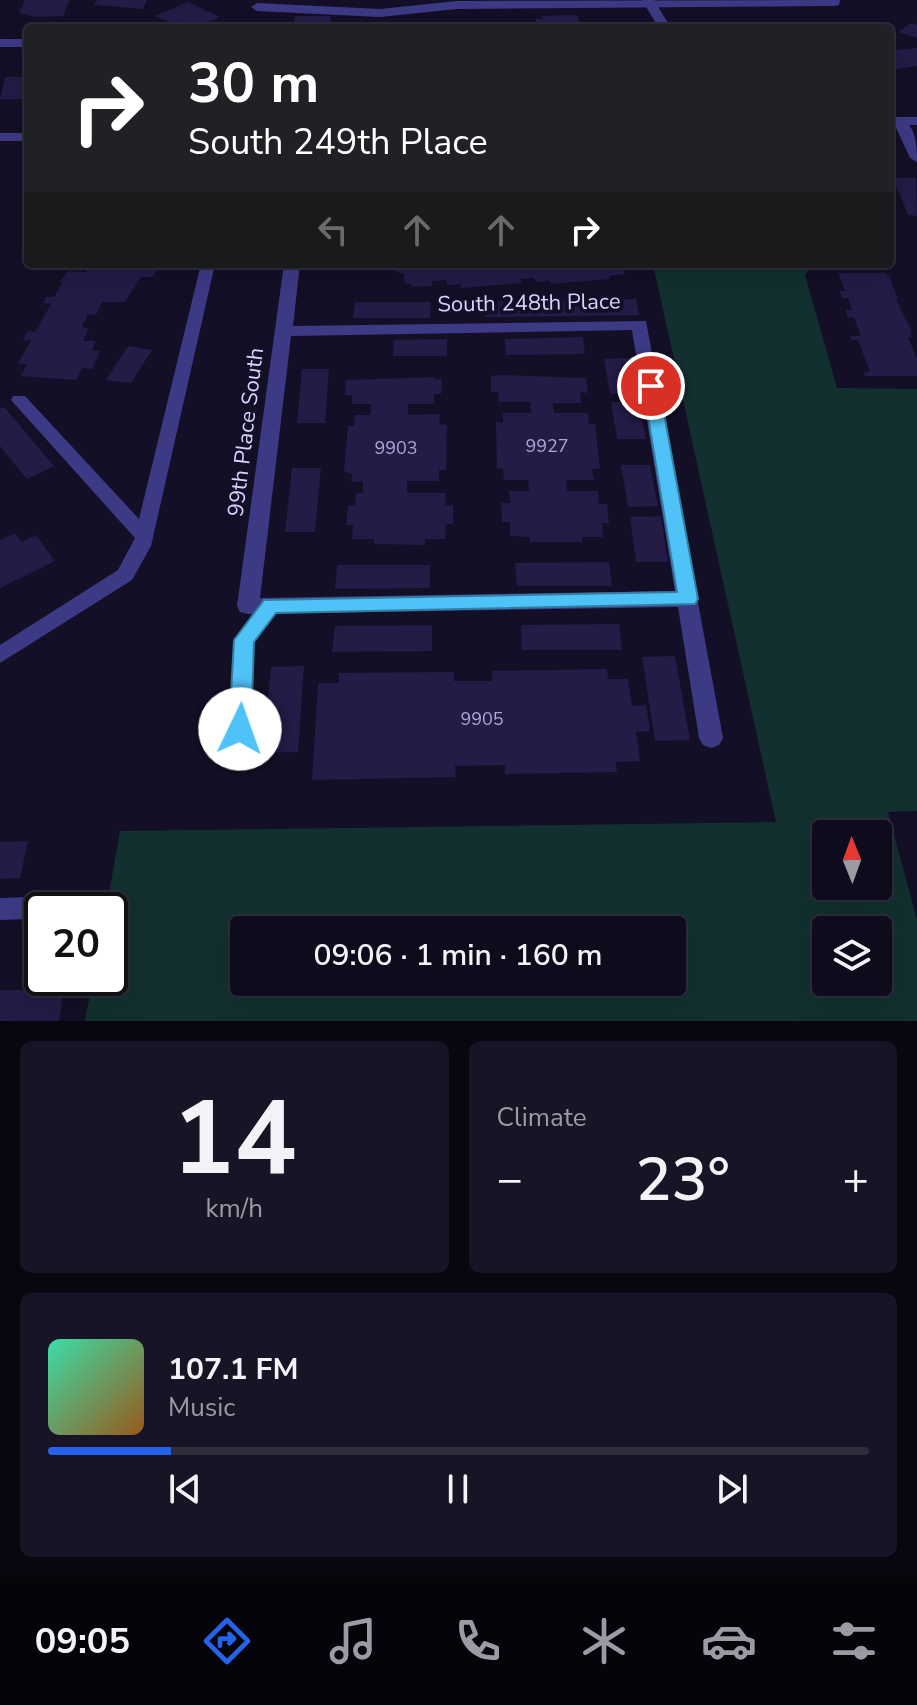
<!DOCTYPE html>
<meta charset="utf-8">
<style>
body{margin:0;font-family:"Nunito Sans",sans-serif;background:#171425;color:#f1f3f6;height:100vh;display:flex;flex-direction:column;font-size:30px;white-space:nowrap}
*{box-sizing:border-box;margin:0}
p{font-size:26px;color:#9b9ba3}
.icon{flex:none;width:44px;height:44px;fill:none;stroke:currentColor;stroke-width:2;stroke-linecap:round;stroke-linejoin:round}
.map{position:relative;height:1021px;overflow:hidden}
.panel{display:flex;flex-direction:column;gap:20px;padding:20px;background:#08060f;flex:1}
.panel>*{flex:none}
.banner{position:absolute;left:24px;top:24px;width:870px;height:244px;border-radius:8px;box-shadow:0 8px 32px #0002,0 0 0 2px #2e2b3b;background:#202124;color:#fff;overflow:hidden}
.needle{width:52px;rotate:359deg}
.controls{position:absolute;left:812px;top:820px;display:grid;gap:16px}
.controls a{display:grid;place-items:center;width:80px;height:80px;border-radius:8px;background:#0e0b1c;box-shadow:0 8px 32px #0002,0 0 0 2px #2e2b3b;font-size:40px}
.speed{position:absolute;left:24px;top:892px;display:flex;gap:16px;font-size:40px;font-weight:700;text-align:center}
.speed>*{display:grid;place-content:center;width:104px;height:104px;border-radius:50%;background:#0e0b1c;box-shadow:0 8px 32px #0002,0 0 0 2px #2e2b3b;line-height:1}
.speed .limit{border:4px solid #111;border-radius:12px;background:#fff;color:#111}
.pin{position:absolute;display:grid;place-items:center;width:68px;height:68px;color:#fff;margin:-34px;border:4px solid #fff;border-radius:50%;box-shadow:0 2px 8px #0007}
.me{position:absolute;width:88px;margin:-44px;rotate:3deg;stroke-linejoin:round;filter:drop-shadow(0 0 6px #0008)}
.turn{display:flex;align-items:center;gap:28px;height:168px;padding:0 32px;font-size:36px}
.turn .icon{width:104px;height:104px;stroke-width:2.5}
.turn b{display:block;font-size:56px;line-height:68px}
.lanes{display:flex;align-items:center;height:76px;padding:0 32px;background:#0003;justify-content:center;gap:40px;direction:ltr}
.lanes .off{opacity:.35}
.big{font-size:60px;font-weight:600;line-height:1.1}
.panel .widget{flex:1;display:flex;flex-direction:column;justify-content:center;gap:12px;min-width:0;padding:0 28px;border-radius:12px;background:#171425}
.panel .dial{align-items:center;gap:0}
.dial b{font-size:104px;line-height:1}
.song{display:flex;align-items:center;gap:24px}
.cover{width:96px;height:96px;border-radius:12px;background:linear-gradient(135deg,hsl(160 70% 55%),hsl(30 70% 35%))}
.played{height:8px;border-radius:4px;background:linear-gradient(90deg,#2563eb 15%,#2e2b3b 15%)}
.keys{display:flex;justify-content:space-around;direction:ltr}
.heat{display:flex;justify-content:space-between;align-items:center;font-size:44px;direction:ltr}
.panel .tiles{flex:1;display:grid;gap:20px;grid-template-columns:1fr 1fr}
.widget:last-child{grid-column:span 2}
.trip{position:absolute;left:230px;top:916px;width:456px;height:80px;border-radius:8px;background:#0e0b1c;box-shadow:0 8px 32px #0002,0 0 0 2px #2e2b3b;font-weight:600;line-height:80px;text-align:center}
.menu{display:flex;height:128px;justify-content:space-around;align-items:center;background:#06040b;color:#9b9ba3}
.menu .icon{width:56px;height:56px}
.menu .current{color:#2563eb}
.menu b{font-size:36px;color:#f1f3f6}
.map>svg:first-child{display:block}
</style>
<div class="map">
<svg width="917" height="1021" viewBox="0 0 917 1021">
<rect width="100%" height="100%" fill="#130f26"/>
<!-- green -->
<path fill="#12302f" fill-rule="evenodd" d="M 653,264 L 813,264 L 805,275 L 837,388 L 917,389 L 917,811 L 888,812 L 917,920 L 917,1021 L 85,1021 L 93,978 L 110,978 L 110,910 L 106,910 L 120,831 L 776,822 ZM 826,834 L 878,834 L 878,886 L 826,886 ZM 244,930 L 672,930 L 672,982 L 244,982 ZM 826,930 L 878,930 L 878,982 L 826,982 Z"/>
<!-- building -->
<g fill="#241b47">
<polygon points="25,0 70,0 63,16 36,17 19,13"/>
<polygon points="97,0 147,0 143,9 94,5"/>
<polygon points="188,2 220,17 196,28 179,21 171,23 155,16"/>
<polygon points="577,15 579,22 583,24 581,28 500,28 500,24 536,23 536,19 542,19 542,16"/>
<polygon points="295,16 331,16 330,28 279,28 279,25 294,22"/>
<polygon points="911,23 917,25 917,38 898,32"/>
<polygon points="890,47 893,50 917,48 917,66 890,70"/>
<polygon points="5,77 28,77 28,99 0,99"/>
<polygon points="893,178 916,178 917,216 908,215"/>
<polygon points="90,264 160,264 153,277 141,277 125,302 102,302 96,315 88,314 82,327 89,328 83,341 96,341 92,350 100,351 92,369 82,368 76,380 21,376 27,364 18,364 31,340 23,340 28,331 35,332 51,304 43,303 46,297 54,297 63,282 60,282 68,271 86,272"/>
<polygon points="393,264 620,264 625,274 609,276 610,279 551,284 550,281 536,282 534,278 520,279 522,283 461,288 460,284 447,285 446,280 432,281 432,286 411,287 411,284 405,284 404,274 394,271"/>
<polygon points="838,273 885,273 889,276 898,299 896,299 912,332 910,332 912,337 908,337 917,359 917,376 865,376 864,372 870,372 858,340 852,340 850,336 861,336 854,317 848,318 846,310 852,310 848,298 842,298 839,291 845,291"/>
<polygon points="636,299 639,315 485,317 484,301"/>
<polygon points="355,302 431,302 430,318 353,318"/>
<polygon points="583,337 585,354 506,355 505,339"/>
<polygon points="447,339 447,356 393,356 394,340"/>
<polygon points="128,346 152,350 131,383 106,380"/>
<polygon points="630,358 637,393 610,394 604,359"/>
<polygon points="302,369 329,369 325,423 297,423"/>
<polygon points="498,375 586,378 588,393 580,392 581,403 553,403 554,413 588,413 589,424 595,424 600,469 592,469 594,480 566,480 567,491 598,491 599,504 607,504 609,523 602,523 603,537 582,537 582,542 530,542 530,537 510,536 510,522 502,522 501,503 510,503 509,491 529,491 528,480 504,480 503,469 497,468 496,422 503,423 503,413 531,413 530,402 499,402 498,392 491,392 491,377"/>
<polygon points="435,377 435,380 442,379 441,394 434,394 434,404 408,404 408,415 440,414 439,424 447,425 446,470 439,470 439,481 407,481 407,493 446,493 445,506 453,505 453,524 446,524 445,539 425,539 425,545 374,544 374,539 352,539 353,525 346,525 348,506 355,506 356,493 363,493 363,482 351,482 352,474 344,472 348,426 354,426 355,415 370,415 371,404 352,404 352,395 345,395 346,380"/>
<polygon points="611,402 639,402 646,439 617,439"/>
<polygon points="4,407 54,466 27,479 0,446 0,408"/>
<polygon points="621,465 650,465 658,506 628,507"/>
<polygon points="292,468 321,468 315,532 285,532"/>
<polygon points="661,516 668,562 636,562 630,517"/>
<polygon points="15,533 21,542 36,535 55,561 0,588 0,540"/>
<polygon points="609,562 612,586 517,586 515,563"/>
<polygon points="337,565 430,565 430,588 335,589"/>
<polygon points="619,624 622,650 522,650 521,625"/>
<polygon points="432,625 432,651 332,652 335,626"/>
<polygon points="675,656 690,740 655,741 642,657"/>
<polygon points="304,666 298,752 262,753 271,667"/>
<polygon points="607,669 608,679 628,679 632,706 646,705 650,731 636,732 640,761 616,762 617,772 505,774 505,765 455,766 456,777 312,780 318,683 339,683 339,673 454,672 454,681 492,681 492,671"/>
<polygon points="28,841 20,878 0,879 0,842"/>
<polygon points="0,990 64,990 59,1021 0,1021"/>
</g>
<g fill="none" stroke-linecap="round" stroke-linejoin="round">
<!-- service -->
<g fill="#3d3a85" fill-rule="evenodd">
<polygon points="201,264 215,264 151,546 132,580 0,663 0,645 118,570 135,538 11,400 13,396 25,396 139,519"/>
<polygon points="271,598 278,600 281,605 254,642 251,729 247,735 240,738 233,735 229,729 234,640 264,600"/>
<polygon points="31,897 39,900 43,908 39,916 31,919 0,920 0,898"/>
</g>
<!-- minor -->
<g fill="#3d3a85" fill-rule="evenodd">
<polygon points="840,0 839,5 835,6 457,9 380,17 257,11 251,7 257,3 380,9 457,1"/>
<rect x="0" y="39" width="28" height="8"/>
<path d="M 900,117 C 916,125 917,146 917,162 L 910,158 L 893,121 Z"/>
<path d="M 284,264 L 300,264 L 293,326 L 646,321 L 723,738 L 719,745 L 711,748 L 703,745 L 699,738 L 678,607 L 248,614 L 240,612 L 237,606 ZM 632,330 L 675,591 L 260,598 L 291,336 Z"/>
</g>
<!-- tertiary -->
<g fill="#3d3a85" fill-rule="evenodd">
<polygon points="642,0 654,0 671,28 659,28"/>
<rect x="890" y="117" width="27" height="8"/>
<rect x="0" y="133" width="28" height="8"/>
</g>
</g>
<!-- route -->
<polygon fill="#4fc3f7" stroke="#337fa1" stroke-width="2" points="651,380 659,386 698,599 695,604 276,613 254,642 251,729 248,735 240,738 232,735 229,729 234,640 264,600 677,592 643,386"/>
<g text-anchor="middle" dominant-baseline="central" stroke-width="8" stroke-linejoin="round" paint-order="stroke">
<!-- number labels -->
<g font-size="18" fill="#aca6d1">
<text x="547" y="446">9927</text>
<text x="396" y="448">9903</text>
<text x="482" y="719">9905</text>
</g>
<!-- street labels -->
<g font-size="22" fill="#d9d4ff" stroke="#130f26">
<text transform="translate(529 303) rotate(-1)">South 248th Place</text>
<text transform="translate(246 432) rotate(-83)">99th Place South</text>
</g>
</g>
</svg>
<div class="controls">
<a><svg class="needle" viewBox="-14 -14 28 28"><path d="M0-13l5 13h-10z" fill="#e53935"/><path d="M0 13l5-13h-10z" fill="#9b9ba3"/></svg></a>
<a><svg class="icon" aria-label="layers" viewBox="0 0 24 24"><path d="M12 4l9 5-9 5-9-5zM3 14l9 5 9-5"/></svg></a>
</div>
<div class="speed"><div class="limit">20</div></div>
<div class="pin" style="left:651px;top:386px;background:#d93025"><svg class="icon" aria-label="arrive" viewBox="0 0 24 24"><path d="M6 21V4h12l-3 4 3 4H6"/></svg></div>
<svg class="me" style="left:240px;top:729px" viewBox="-20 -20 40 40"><circle r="19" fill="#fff"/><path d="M0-13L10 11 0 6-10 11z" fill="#4fc3f7"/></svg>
<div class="trip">09:06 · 1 min · 160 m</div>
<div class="banner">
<div class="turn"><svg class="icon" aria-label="right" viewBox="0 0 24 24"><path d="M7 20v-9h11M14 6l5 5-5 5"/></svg><div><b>30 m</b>South 249th Place</div></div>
<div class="lanes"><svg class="icon off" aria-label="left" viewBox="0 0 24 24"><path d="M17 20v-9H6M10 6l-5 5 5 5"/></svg><svg class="icon off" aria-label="ahead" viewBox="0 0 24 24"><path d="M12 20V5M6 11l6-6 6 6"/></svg><svg class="icon off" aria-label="ahead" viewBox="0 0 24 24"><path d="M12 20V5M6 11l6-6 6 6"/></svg><svg class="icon" aria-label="right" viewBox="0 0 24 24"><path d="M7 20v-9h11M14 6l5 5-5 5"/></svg></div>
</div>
</div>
<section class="panel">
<div class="tiles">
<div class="widget dial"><b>14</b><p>km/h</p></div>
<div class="widget"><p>Climate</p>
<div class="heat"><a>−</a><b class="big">23°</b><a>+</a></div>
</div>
<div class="widget">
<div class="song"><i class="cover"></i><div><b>107.1 FM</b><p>Music</p></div></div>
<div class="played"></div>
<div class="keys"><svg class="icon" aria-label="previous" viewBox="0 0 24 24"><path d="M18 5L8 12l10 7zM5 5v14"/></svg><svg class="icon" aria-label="pause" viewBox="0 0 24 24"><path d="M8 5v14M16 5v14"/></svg><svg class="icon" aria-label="next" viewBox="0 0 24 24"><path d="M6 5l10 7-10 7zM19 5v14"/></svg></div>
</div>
</div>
</section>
<nav class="menu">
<b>09:05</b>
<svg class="icon current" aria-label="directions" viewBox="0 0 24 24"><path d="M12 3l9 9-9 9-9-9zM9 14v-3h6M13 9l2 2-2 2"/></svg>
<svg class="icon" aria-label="music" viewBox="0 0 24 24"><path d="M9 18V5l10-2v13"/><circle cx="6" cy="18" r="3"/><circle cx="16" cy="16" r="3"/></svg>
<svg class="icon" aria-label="phone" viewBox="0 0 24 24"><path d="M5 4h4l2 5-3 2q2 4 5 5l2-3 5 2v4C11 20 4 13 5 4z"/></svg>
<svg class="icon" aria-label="climate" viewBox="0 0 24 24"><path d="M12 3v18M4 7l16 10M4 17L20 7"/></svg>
<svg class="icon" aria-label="car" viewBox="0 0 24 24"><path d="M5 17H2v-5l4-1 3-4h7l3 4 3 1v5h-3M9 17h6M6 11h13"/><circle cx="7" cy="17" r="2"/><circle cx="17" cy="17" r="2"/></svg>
<svg class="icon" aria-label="filters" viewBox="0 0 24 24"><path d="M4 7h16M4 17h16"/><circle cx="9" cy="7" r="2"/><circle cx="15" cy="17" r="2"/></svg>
</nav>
